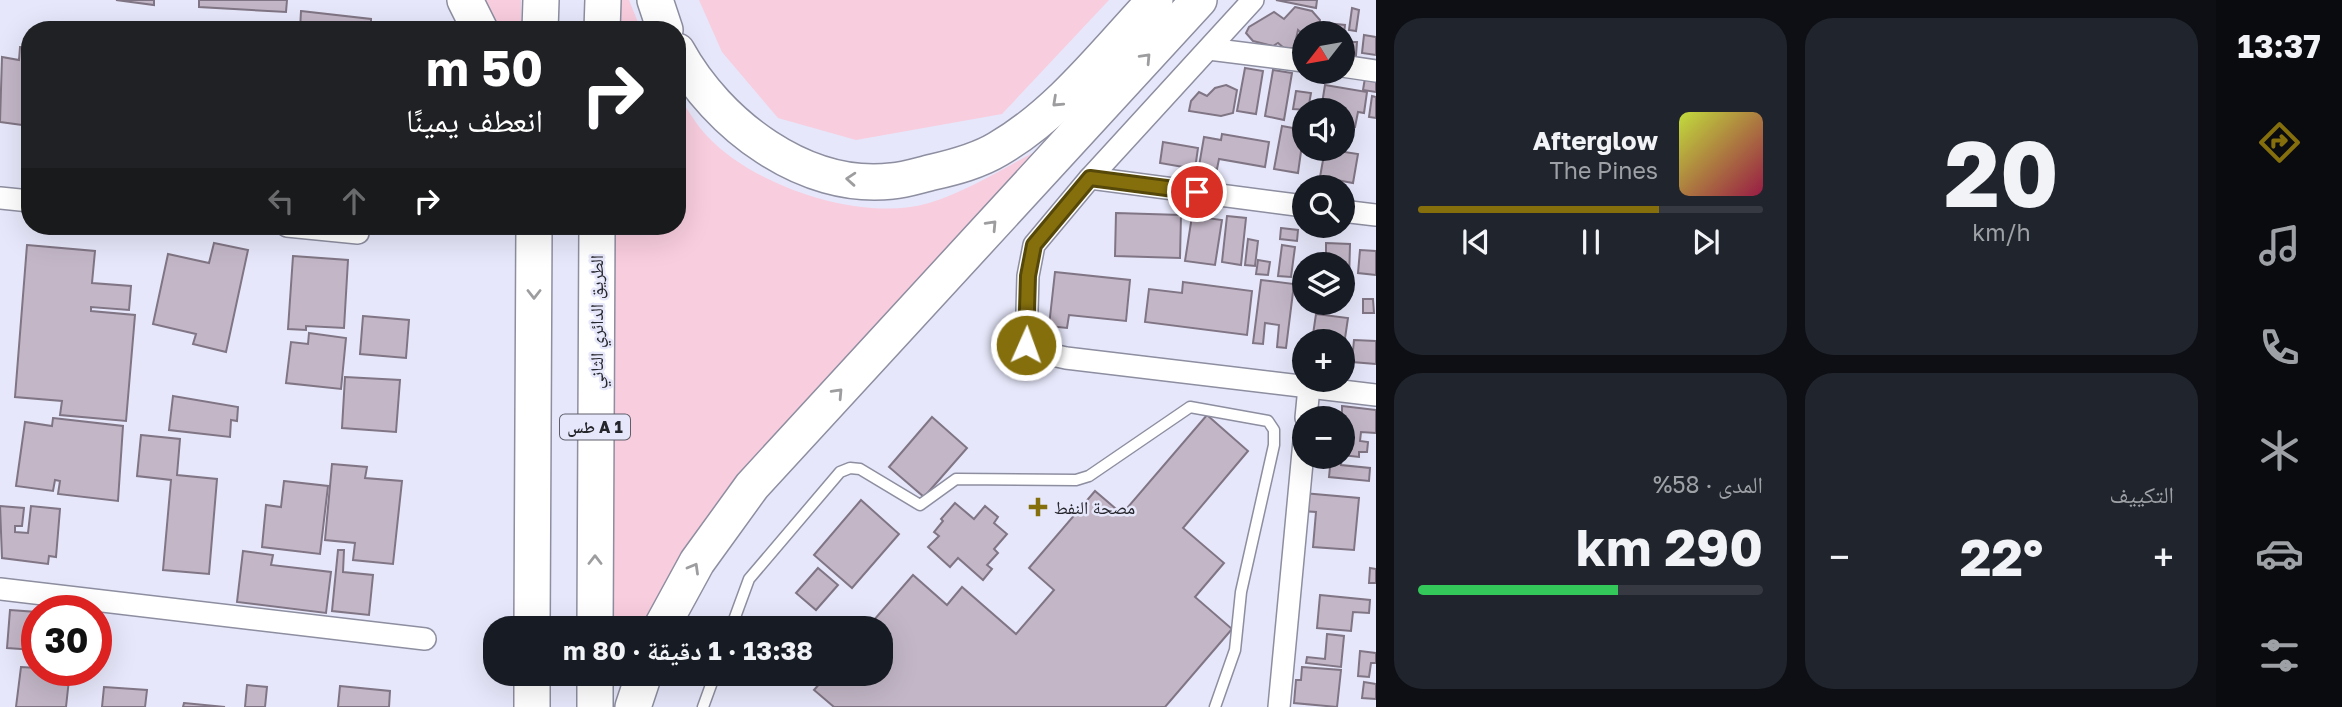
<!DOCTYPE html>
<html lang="ar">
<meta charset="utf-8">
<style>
body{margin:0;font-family:"Golos Text","Noto Naskh Arabic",sans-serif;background:#20242c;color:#f1f3f6;direction:rtl;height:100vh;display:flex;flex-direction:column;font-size:26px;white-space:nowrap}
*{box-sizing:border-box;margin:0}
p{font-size:23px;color:#9ea1a6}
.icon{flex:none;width:38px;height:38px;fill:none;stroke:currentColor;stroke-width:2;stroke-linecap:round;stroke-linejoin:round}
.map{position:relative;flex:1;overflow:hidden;direction:ltr}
.sheet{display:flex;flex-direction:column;gap:18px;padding:18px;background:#0d0f14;width:840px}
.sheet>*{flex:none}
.guide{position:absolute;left:21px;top:21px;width:665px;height:214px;border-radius:28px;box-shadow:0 7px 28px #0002;direction:rtl;background:#202124;color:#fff;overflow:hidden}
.needle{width:46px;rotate:239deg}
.buttons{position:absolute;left:1292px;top:21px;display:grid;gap:14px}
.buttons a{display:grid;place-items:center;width:63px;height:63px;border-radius:50%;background:#171b24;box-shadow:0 7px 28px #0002;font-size:35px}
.speed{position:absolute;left:21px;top:595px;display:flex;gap:14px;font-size:35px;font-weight:700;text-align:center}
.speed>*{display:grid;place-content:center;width:91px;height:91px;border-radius:50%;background:#171b24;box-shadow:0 7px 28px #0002;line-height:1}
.speed .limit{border:10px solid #d22;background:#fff;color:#111}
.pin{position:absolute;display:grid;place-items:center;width:60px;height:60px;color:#fff;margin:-30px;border:4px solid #fff;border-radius:50%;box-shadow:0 2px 7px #0007}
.me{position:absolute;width:77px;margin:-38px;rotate:2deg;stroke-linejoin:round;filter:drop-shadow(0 0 5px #0008)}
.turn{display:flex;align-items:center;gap:24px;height:147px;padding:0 28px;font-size:32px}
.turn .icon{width:91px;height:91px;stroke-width:2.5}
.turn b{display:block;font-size:49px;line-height:60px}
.lanes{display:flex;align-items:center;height:66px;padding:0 28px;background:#0003;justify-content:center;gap:35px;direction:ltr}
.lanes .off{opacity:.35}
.big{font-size:52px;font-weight:700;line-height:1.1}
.sheet .tile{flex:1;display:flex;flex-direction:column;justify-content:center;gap:10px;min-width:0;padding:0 24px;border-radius:28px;background:#20242c}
.sheet .dial{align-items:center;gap:0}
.dial b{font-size:91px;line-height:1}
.song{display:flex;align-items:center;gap:21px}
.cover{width:84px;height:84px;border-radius:10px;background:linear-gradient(135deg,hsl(70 70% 55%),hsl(340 70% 35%))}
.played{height:7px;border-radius:4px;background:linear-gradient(90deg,#856f0d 70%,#363941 70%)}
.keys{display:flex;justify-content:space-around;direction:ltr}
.heat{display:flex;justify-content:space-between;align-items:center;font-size:38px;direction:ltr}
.charge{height:10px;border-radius:5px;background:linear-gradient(90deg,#34c759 58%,#363941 0)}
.sheet .tiles{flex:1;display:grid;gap:18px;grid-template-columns:repeat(2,1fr)}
.trip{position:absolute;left:483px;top:616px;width:410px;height:70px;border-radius:28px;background:#171b24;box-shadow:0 7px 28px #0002;font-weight:700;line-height:70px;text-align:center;direction:rtl}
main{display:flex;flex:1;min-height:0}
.dock{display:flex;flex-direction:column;width:126px;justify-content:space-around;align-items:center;background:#090b0e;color:#9ea1a6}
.dock .icon{width:49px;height:49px}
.dock .selected{color:#856f0d}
.dock b{font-size:32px;color:#f1f3f6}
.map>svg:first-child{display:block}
</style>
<main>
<nav class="dock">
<b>13:37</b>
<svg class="icon selected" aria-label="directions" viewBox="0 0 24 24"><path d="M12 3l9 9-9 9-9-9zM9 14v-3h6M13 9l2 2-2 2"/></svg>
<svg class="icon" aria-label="music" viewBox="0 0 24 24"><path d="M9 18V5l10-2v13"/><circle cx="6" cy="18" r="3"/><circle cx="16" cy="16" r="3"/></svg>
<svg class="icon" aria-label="phone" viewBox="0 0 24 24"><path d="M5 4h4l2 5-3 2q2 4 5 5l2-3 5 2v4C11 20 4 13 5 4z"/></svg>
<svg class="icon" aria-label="climate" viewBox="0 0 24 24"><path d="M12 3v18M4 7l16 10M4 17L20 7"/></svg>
<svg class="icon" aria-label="car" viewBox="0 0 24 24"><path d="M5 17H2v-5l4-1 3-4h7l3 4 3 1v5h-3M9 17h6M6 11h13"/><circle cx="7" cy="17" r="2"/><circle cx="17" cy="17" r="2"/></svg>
<svg class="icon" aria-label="filters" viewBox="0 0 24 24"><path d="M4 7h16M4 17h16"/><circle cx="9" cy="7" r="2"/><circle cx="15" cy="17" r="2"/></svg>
</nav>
<section class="sheet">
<div class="tiles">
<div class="tile dial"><b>20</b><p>km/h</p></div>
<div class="tile">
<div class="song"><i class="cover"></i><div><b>Afterglow</b><p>The Pines</p></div></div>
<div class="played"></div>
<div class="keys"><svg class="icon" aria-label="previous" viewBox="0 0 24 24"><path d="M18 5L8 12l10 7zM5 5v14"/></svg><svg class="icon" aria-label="pause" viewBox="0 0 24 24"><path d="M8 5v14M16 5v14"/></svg><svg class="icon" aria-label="next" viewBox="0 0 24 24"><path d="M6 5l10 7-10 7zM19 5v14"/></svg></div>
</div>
<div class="tile"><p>التكييف</p>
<div class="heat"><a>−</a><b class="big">22°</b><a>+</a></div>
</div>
<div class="tile"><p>المدى · 58%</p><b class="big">290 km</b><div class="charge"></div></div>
</div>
</section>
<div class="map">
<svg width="1376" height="707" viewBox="0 0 1376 707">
<rect width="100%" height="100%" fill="#e6e7fa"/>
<!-- green -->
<g fill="#f8cdde">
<polygon points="478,0 521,0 521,30 493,30"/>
<polygon points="618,0 629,0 641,30 618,30"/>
<polygon points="699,0 1109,0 1002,114 856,140 778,118 722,52"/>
<path d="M 677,94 C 687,108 696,125 708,137 C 755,187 863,223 929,203 C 969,191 1007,166 1044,147 L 681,568 L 640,628 L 613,628 L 615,226 L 677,226 Z"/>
</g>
<!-- building -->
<g fill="#c3b7c7" stroke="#807584" stroke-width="2">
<polygon points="116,0 154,0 154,5"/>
<polygon points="199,0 287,0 286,12 199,7"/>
<polygon points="1276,0 1317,0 1316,8"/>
<polygon points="1295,7 1312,11 1320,20 1318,33 1304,33 1304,50 1300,49 1301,33 1298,30 1294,48 1284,48 1278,43 1273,46 1253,41 1246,33 1249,27 1274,12 1284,19"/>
<polygon points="1352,8 1359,10 1356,31 1349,30"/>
<polygon points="301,11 371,19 371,30 300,30"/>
<polygon points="1325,23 1345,25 1342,51 1342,33 1324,33"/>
<polygon points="1364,35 1376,37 1376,55 1362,53"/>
<polygon points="1350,42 1357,42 1356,55 1349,54"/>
<polygon points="20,47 30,48 30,126 0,122 2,57 19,60"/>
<polygon points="1245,68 1263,71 1256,114 1237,111"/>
<polygon points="1273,70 1292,73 1284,120 1265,116"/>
<polygon points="1365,78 1376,80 1376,92 1363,90"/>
<polygon points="1226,85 1237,90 1233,113 1221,116 1189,111 1191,101 1199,92 1207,96 1215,88"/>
<polygon points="1325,85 1367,92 1364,113 1358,112 1355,127 1342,125 1342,110 1321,110"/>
<polygon points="1296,91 1311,93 1308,110 1293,109"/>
<polygon points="1372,96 1376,97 1376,118 1369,117"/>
<polygon points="1282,126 1304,130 1298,173 1274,169"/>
<polygon points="1222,134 1269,142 1265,167 1219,159 1217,169 1199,166 1204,137 1221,140"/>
<polygon points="1163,142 1198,148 1195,169 1160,163"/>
<polygon points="1325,149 1358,154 1353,183 1320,177"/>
<polygon points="1116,213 1181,215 1180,258 1115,256"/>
<polygon points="1192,216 1222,220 1215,265 1185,261"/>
<polygon points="1227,216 1246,218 1241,265 1222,262"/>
<polygon points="1281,228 1298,230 1297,241 1280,239"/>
<polygon points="1248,239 1258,241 1255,266 1245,265"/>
<polygon points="214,243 248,250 226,352 193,344 196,334 153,324 168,254 209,263"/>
<polygon points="1326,243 1350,244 1349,282 1342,282 1342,264 1326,264"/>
<polygon points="27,245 95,251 92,283 131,286 129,310 91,307 91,311 135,315 126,421 60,415 62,401 15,397"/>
<polygon points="1282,245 1295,247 1291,277 1278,276"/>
<polygon points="1360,250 1376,251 1376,275 1358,273"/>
<polygon points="293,256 348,260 344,328 306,326 306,330 288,329"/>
<polygon points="1258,260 1270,262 1268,275 1256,274"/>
<polygon points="1055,272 1130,280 1126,321 1069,315 1067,328 1049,326"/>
<polygon points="1261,280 1294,284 1286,348 1277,347 1279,325 1265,323 1263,344 1253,343"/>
<polygon points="1183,282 1252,291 1247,335 1145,322 1149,289 1182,293"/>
<polygon points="1363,299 1373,299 1374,313 1363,313"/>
<polygon points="1316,314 1348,318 1344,345 1342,341 1312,341"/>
<polygon points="363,316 409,320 406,358 360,354"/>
<polygon points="309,333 346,338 341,389 286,383 291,342 308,344"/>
<polygon points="1354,340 1376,341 1376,364 1352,362"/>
<polygon points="345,377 400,380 396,432 342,428"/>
<polygon points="173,396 238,407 237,421 231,420 230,437 169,430"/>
<polygon points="1342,406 1376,410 1376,433 1361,432 1360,441 1368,442 1367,452 1359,452 1359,457 1342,455"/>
<polygon points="1207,415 1248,451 1183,528 1224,563 1195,597 1232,629 1165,707 834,707 814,690 828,674 880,674 880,628 867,628 913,575 947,605 962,587 1016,634 1054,590 1029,568 1095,491 1122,514"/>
<polygon points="932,417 967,448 924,497 889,467"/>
<polygon points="53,418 123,426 118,501 58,494 60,481 55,480 53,491 16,486 25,422 52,426"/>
<polygon points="141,435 180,439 177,475 217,479 209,574 163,570 171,480 137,476"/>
<polygon points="1331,457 1342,457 1341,465 1370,468 1369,481 1329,477"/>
<polygon points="332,464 367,467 365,478 402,481 393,564 353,560 355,543 325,540"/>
<polygon points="284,481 328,486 320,554 262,547 266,505 281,507"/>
<polygon points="1303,493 1359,498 1354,550 1313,547 1316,512 1302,511"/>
<polygon points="861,500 899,534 852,588 814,555"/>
<polygon points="955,503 974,519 985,506 998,517 994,523 1007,534 994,549 998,553 987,565 992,569 983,580 958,558 950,567 928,547 939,536 934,532 943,521 941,519"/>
<polygon points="0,506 24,508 22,526 15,526 15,532 28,533 31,506 60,509 56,557 49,556 48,564 2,558"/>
<polygon points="338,550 344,550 343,572 373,575 369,615 332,611"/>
<polygon points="243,551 273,555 271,565 331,572 326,613 237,602"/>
<polygon points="818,568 838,585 816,610 796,593"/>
<polygon points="1370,568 1376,569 1376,583 1369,583"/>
<polygon points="1320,595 1370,600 1369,613 1353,612 1351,631 1317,628"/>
<polygon points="10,610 37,612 35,650 7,648"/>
<polygon points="805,618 817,628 796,628"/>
<polygon points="1327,634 1344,636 1341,667 1306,663 1307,657 1325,659"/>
<polygon points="1360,651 1376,653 1376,663 1371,663 1369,677 1358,676"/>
<polygon points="21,667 70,670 66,707 16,707"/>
<polygon points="1302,667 1341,670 1337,707 1294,703 1296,680 1301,680"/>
<polygon points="1364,682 1376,684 1376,699 1362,698"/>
<polygon points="247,685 267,687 265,707 245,707"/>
<polygon points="340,686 390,691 389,707 338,707"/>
<polygon points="104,687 147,690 145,707 102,707"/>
<polygon points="184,703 225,707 183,707"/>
</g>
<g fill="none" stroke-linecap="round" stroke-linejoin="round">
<defs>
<g id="service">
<polyline points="731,628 749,579 840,472 850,468 860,469 920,505 956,479 1076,480 1089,476 1190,407 1268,421 1274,430 1274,445 1241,592 1235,650 1215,707"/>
<polyline points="703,707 715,674"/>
</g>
<g id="minor">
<polyline points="1253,0 1090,178 1034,245 1028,276 1026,345 1030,350 1066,358 1376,395"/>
<polyline points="1209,49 1304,61"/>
<polyline points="1342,66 1376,71"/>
<polyline points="1090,178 1304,206"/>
<polyline points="0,198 30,201"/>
<polyline points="1342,211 1376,215"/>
<polyline points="287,226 358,233"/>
<polyline points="1306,418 1309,387"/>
<polyline points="0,589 425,639"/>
<polyline points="1279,707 1304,441"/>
</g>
<g id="trunk">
<polyline points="465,0 480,30"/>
<polyline points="655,0 665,30"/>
<polyline points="540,30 541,0"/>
<polyline points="602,30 603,0"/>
<path d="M 677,51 C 717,124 804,191 892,181 C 905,180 920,175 933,172 C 955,167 978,161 998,149 C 1059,114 1107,51 1155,0"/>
<polyline points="532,628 534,226"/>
<polyline points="595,628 597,226"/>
<polyline points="661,628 697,562 752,486 1199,0"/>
<polyline points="532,707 532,674"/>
<polyline points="595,707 595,674"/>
<polyline points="633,707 644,674"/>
</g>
</defs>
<!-- service casing -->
<use href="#service" stroke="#8d8ea0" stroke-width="13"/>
<!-- minor casing -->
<use href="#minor" stroke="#8d8ea0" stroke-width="24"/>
<!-- trunk casing -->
<use href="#trunk" stroke="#8d8ea0" stroke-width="38"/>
<!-- service -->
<use href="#service" stroke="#fff" stroke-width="10"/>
<!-- minor -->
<use href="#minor" stroke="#fff" stroke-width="21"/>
<!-- trunk -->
<use href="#trunk" stroke="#fff" stroke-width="35"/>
</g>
<!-- one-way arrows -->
<defs><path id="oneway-chevron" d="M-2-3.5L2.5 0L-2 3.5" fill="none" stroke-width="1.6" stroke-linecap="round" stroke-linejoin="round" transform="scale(1.75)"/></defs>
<g stroke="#9d9da0">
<use href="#oneway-chevron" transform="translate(1146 58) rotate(-47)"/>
<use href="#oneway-chevron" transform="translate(1057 102) rotate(137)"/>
<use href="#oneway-chevron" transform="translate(851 179) rotate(-176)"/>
<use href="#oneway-chevron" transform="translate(992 225) rotate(-47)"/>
<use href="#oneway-chevron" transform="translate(534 294) rotate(90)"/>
<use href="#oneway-chevron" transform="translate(838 393) rotate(-47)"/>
<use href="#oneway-chevron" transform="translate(595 560) rotate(-90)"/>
<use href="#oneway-chevron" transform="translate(694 568) rotate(-60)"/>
</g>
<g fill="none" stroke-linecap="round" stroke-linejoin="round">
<defs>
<polyline id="route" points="1026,345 1028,276 1034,245 1090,178 1197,192"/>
</defs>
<!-- route casing -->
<use href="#route" stroke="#564808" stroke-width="18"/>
<!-- route -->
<use href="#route" stroke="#856f0d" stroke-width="12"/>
</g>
<!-- markers -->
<path fill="#856f0d" stroke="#e6e7fa" stroke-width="2.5" d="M1034.5 496.5h7v7h7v7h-7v7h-7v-7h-7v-7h7z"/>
<g text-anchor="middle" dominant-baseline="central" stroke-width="5" stroke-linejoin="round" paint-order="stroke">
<!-- shield labels -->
<rect fill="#e6e7fa" stroke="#5f5f6a" stroke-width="2" x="560" y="414.5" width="70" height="25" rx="5"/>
<g font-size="16" font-weight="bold" fill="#25252c">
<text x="595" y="427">طس A 1</text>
</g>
<!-- street labels -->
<g font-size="18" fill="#25252c" stroke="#e6e7fa">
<text transform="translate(596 322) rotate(-90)">الطريق الدائري الثاني</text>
</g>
<!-- poi labels -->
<g font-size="18" fill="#25252c" stroke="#e6e7fa" text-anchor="start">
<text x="1054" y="507">مصحة النفط</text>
</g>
</g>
</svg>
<div class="buttons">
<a><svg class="needle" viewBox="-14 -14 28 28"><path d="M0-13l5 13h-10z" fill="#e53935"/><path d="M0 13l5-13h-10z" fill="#9ea1a6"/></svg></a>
<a><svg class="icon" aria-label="sound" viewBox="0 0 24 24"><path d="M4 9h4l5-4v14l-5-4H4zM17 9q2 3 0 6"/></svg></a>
<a><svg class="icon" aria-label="search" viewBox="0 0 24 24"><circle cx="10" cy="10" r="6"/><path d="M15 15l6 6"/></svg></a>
<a><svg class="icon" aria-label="layers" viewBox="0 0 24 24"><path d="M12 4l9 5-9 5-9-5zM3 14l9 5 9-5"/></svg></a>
<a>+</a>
<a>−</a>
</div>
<div class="speed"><div class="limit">30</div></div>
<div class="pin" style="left:1197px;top:192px;background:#d93025"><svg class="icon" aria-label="arrive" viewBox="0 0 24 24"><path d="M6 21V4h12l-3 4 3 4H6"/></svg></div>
<svg class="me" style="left:1026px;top:345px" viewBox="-20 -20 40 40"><circle r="17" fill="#856f0d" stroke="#fff" stroke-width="3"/><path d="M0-11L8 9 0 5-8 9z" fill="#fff"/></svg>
<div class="trip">13:38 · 1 دقيقة · 80 m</div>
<div class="guide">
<div class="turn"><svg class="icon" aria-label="right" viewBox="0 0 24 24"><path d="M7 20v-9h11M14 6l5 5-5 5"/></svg><div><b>50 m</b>انعطف يمينًا</div></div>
<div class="lanes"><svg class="icon off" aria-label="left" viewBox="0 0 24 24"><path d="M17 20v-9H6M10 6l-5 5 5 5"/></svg><svg class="icon off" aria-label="ahead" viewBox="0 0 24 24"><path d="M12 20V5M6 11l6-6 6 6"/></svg><svg class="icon" aria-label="right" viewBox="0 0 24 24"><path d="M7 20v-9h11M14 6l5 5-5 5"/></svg></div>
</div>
</div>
</main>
